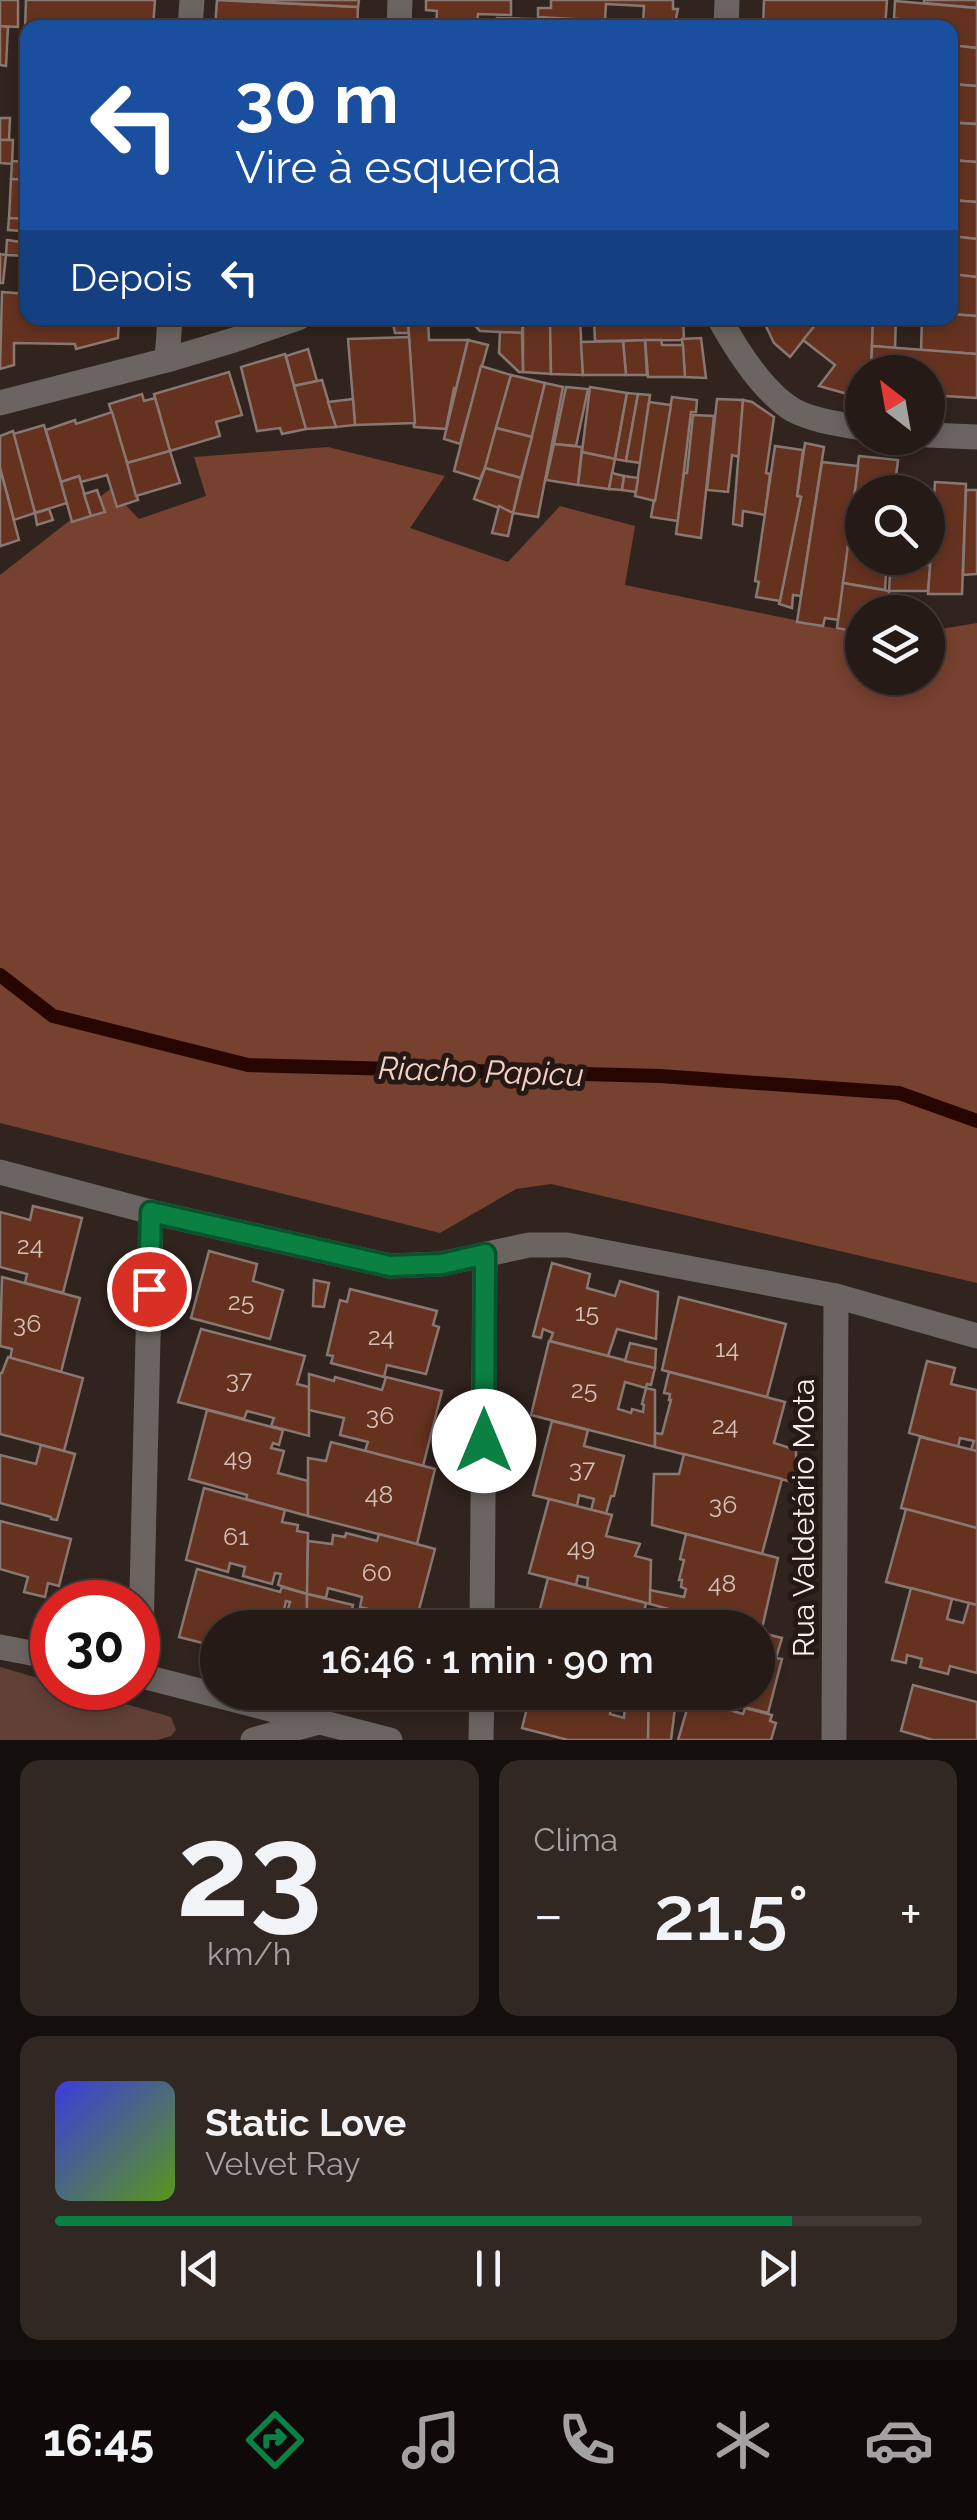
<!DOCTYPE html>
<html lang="pt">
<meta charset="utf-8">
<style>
body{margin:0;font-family:Raleway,sans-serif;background:#312723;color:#f1f3f6;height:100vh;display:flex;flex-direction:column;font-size:38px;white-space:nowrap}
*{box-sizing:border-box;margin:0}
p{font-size:32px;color:#a3a1a1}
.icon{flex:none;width:55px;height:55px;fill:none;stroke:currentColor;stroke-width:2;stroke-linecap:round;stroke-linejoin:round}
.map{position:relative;height:1740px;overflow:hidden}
.details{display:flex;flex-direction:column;gap:20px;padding:20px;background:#140e0c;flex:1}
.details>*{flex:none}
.hud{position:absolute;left:20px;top:20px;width:938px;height:305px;border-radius:20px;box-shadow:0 5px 15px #0003,0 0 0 2px #423835;background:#1a4fa0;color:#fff;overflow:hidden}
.needle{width:65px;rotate:329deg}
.controls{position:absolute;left:845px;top:355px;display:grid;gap:20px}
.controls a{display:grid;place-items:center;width:100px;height:100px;border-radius:50%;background:#251a16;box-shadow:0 5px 15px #0003,0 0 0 2px #423835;font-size:50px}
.speed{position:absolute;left:30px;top:1580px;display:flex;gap:20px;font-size:50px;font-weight:700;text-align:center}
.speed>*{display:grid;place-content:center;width:130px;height:130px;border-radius:50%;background:#251a16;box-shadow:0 5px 15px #0003,0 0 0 2px #423835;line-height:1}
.speed .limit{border:15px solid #d22;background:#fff;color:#111}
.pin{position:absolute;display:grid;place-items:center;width:85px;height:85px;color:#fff;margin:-42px;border:5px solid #fff;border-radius:50%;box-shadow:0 2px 10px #0007}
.me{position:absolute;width:110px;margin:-55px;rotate:0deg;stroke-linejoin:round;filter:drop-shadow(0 0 8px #0008)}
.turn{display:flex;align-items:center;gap:35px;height:210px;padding:0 50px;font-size:45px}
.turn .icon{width:130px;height:130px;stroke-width:2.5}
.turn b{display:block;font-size:70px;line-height:85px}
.then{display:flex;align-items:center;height:95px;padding:0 50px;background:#0003;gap:20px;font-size:38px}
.big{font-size:75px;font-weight:600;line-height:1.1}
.details .tile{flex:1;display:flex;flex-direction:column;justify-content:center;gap:15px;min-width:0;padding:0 35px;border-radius:20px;background:#312723}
.details .dial{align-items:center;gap:0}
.dial b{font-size:130px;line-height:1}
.song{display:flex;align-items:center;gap:30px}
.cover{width:120px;height:120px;border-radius:15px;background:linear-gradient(135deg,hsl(240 70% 55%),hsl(90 70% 35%))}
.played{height:10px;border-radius:5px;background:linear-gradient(90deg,#0b8043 85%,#423835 85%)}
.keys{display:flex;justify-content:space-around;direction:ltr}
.heat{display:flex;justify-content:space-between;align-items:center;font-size:55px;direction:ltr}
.details .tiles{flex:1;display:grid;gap:20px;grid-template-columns:1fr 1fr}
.tile:last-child{grid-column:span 2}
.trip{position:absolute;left:200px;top:1610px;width:575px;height:100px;border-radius:50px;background:#251a16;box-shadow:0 5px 15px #0003,0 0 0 2px #423835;font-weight:600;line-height:100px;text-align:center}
.dock{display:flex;height:160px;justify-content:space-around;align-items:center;background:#0f0a09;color:#a3a1a1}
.dock .icon{width:70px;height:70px}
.dock .current{color:#0b8043}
.dock b{font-size:45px;color:#f1f3f6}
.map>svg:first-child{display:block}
</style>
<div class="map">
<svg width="977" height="1740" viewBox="0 0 977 1740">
<rect width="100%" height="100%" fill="#31231e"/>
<!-- green -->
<polygon fill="#614136" points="0,1667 52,1682 52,1688 70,1688 171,1717 176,1730 171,1736 157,1740 0,1740"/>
<!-- forest -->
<polygon fill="#76412f" points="328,447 445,476 410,528 508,562 560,506 635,526 625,585 862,634 862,678 928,678 928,631 977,623 977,1283 551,1184 516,1189 440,1233 0,1123 0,575 110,489 139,519 206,496 194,457"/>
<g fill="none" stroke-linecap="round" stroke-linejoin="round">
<!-- stream -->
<polyline stroke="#270500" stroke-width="14" points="0,975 53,1016 248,1065 660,1076 899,1093 977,1121"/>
</g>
<!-- building -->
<g fill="#653220" stroke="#897872" stroke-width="2.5" fill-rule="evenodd">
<polygon points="0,0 18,0 18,27 0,26"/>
<polygon points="26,0 155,0 153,28 25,29"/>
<polygon points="217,0 358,7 357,28 215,28"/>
<polygon points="228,0 359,0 358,7"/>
<polygon points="426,0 511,0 511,15 478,14 476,28 436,28 437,11 426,10"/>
<polygon points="551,0 673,0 673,9 678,9 674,28 614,28 614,22 643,24 644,6 606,4 605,21 538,17 538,8 551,8"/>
<polygon points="764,0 887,0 885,28 763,28"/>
<polygon points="924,0 977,0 977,8 924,3"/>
<polygon points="895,1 977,8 977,48 950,45 950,28 902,28 902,20 894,18"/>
<polygon points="497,18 588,21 587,28 497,28"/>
<polygon points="0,26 8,27 6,66 0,65"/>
<polygon points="950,45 977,48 977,86 950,84"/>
<polygon points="950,84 977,86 977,124 950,122"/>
<polygon points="0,118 10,118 9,140 0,140"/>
<polygon points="956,123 977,124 977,162 950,160 950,138 955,138"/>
<polygon points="0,140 13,140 12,164 0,163"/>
<polygon points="950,160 977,162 977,202 950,200"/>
<polygon points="12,161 28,162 28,180 11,179"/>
<polygon points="11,179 28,180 28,219 9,218"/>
<polygon points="950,200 977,202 977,239 950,236"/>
<polygon points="9,218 28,219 28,256 6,255 7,240 21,242 22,231 8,230"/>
<polygon points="950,236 977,239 977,277 950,274"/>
<polygon points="0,254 6,255 3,283 0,283"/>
<polygon points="22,256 28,256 28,294 19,293"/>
<polygon points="950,274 977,277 977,316 950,314"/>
<polygon points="2,292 28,294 28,318 119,318 118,338 76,349 75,344 14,343 14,365 0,369"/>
<polygon points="950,314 977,316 977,354 921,350 922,318 950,318"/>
<polygon points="392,318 408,318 409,333 395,333"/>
<polygon points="408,318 428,318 429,340 468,340 456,389 454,388 446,429 414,427"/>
<polygon points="471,318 523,318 522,333 480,331 471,322"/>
<polygon points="523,318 550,319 551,374 523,372"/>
<polygon points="580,318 583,375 551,374 550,319"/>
<polygon points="594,318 683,318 684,340 595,341"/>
<polygon points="762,318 821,318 790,357 774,343"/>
<polygon points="821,318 873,318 871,372 862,372 862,398 819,386 835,365 803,340"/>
<polygon points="873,318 896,318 895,348 872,346"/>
<polygon points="500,332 522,333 523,372 519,372 499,353"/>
<polygon points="409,337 415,423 355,425 348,339"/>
<polygon points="701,338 706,378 685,377 682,339"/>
<polygon points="468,340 488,345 460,444 444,439"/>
<polygon points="645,340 661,340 662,345 683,345 685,377 648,377"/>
<polygon points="645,340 647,375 626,375 623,341"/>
<polygon points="623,341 626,375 583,375 581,342"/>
<polygon points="872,346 977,354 977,398 928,395 928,372 871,372"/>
<polygon points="308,349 317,381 294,386 286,356"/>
<polygon points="285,354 306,429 282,434 280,428 257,431 241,367"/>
<polygon points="481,366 511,375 485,468 480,479 454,471"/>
<polygon points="229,372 242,415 216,422 220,436 170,451 154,394"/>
<polygon points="511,375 545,383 532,437 496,428"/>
<polygon points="322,380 336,427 306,429 294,386"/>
<polygon points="545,383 563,387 538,517 513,513"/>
<polygon points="566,387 588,389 576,446 554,444"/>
<polygon points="590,387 627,393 615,459 582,452"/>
<polygon points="627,393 638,394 626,461 615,459"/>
<polygon points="142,394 144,401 155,398 170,451 127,463 109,404"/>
<polygon points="638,394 650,395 641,463 626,461"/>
<polygon points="672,397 697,400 696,412 691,412 678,521 651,517"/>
<polygon points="353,399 355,425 336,427 328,402"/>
<polygon points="717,399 743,400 739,457 732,455 728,492 707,490"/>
<polygon points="743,400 752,402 774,417 766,473 770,474 765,515 743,511 742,526 733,524"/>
<polygon points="649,402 671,405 655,501 635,496"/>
<polygon points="112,412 138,500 117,507 107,475 81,482 79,476 61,482 46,430 75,420 76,424"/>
<polygon points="693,415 714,416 701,538 676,534 684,473 687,473"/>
<polygon points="44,425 67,503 35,513 13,434"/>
<polygon points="496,428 532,437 521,478 485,468"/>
<polygon points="13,431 35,513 14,520 0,468 0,436"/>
<polygon points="805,443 824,447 801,596 793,595 792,608 779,604 801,497 797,496"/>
<polygon points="554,444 582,447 578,485 546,480"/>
<polygon points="775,446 803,450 797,496 801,497 780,601 756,597 759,582 755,581"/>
<polygon points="170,451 180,483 136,496 127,463"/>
<polygon points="582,452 615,459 609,489 578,485"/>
<polygon points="859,456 898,460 894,492 862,492 862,504 853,503"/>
<polygon points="822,462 858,466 839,620 825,618 823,626 797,622"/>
<polygon points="0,468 19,540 1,546 0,543"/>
<polygon points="485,468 521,478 513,513 474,499"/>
<polygon points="612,473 624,476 622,490 609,489"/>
<polygon points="79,476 91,516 72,522 61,482"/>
<polygon points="624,476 638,478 636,492 622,490"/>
<polygon points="935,482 966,484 962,594 928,594"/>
<polygon points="896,486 931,490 928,545 928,492 896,492"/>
<polygon points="97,490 105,512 91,516 84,494"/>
<polygon points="966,490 977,490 977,574 963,575"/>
<polygon points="853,503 862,504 862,523 851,522"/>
<polygon points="499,506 513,513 508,536 492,533"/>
<polygon points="49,509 53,520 37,525 35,513"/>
<polygon points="851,522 862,523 862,558 887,558 885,590 843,583"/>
<polygon points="891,558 927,558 926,565 930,565 928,591 889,591"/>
<polygon points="843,583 889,591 887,612 862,612 862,633 837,628"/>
<polygon points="33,1206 82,1218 63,1293 25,1283 27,1274 0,1267 0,1212 30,1220"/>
<polygon points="209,1251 257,1264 253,1281 283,1290 270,1339 191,1318"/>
<polygon points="552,1263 590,1274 587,1288 615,1296 620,1281 658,1292 656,1339 617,1329 608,1356 550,1341 553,1333 543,1329 541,1338 533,1336"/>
<polygon points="2,1277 80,1298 61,1372 10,1359 12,1349 0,1346"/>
<polygon points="314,1280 329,1283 324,1307 313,1306"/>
<polygon points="350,1289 437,1311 433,1325 439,1327 426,1374 387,1365 384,1377 331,1363 333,1356 327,1355 340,1300 347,1302"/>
<polygon points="679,1297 786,1324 767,1397 662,1370"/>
<polygon points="201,1329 305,1356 297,1384 309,1387 309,1436 271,1426 274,1418 247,1411 244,1419 178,1402"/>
<path d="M 549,1341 L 655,1368 L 651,1385 L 647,1384 L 646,1388 L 655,1390 L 655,1447 L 531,1415 ZM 625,1382 L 646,1388 L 642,1404 L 644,1405 L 643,1412 L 632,1409 L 631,1413 L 618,1409 Z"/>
<polygon points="630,1343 656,1349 655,1368 625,1361"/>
<polygon points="8,1357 83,1378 64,1451 0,1434 0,1373 2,1373"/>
<polygon points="927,1361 955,1368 951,1384 977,1390 977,1451 971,1450 974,1441 960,1438 958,1447 909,1433"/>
<polygon points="669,1372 785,1402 774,1443 796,1450 796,1483 655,1447 655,1433 662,1434 671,1400 669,1400 670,1394 664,1393"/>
<polygon points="309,1374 334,1381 335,1377 382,1390 386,1377 442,1391 423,1466 365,1451 368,1442 340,1435 344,1418 309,1410"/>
<polygon points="207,1410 283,1430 279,1445 273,1443 271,1448 284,1451 278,1473 308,1481 308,1516 246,1499 247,1495 189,1479"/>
<polygon points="552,1421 588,1430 584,1446 624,1456 614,1496 611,1496 606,1514 591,1510 594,1499 579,1495 577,1506 533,1495"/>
<polygon points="920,1437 977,1451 977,1528 901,1508"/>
<polygon points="331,1442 435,1469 417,1544 308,1516 308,1458 326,1461"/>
<polygon points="41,1445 75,1454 57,1520 51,1519 51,1517 0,1503 0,1455 36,1464"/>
<polygon points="684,1454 782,1479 762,1554 652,1525 654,1474 679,1474"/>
<polygon points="204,1488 285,1510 282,1522 298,1525 297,1531 308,1533 307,1594 278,1585 281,1574 275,1573 272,1584 243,1576 245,1567 230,1563 228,1572 186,1560"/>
<polygon points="549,1499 612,1515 606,1536 640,1544 635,1556 651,1560 650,1604 587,1588 588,1578 578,1576 576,1585 529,1573"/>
<polygon points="906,1509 977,1528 977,1605 886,1582"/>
<polygon points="0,1521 71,1539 59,1586 48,1583 45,1597 24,1592 28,1577 0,1569"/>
<polygon points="346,1533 377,1541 379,1534 435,1549 416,1621 360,1607 362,1597 328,1588 326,1598 307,1594 308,1541 332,1544 333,1535 345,1537"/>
<polygon points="686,1534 778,1558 761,1633 758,1632 758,1628 739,1628 650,1604 650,1590 684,1597 686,1589 681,1587 682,1580 679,1580 684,1560 680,1559"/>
<polygon points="197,1569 280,1592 282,1587 307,1594 307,1628 282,1628 290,1602 286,1601 280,1628 218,1628 218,1647 179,1637"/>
<polygon points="548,1578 646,1603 641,1628 535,1628"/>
<polygon points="911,1588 952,1599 947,1619 963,1623 969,1603 977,1605 977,1673 950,1666 948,1674 920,1667 922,1659 907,1655 906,1663 892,1660"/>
<polygon points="307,1594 353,1605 352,1610 403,1623 405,1618 427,1623 426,1628 307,1628"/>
<polygon points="702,1618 739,1628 700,1628"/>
<polygon points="758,1632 782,1638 776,1658 782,1659 768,1713 687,1692 758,1692"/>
<polygon points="913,1685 977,1702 977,1740 933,1740 901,1731"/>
<polygon points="531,1692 615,1692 610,1714 624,1718 626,1692 649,1692 648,1740 568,1740 522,1728"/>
<polygon points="649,1692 677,1692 671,1740 648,1740"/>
<polygon points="695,1695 725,1702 722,1708 743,1714 745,1708 772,1715 770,1721 776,1723 771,1740 678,1740 690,1699 694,1701"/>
</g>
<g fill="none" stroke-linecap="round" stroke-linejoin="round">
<!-- street -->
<g stroke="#6b6461" stroke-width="25">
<polyline points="190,28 192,0"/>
<polyline points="399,28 400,0"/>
<polyline points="726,28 727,0"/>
<path d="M 719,318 C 735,347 763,392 793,410 C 814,421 840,424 862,428"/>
<polyline points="167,360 170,318"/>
<polyline points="0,403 167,360 234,340 298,318"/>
<polyline points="928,435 977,437"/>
<polyline points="0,1172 151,1212 390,1266 441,1264 529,1245 567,1245 836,1296 977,1336"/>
<polyline points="482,1628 485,1254"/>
<polyline points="0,1647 52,1657"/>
<polyline points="138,1675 390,1740"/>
<polyline points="140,1676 151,1212"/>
<polyline points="253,1740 315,1723"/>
<polyline points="481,1740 482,1692"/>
<polyline points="834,1740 836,1296"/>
</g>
</g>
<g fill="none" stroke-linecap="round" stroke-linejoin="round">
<defs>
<polyline id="route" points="149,1289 151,1212 390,1266 442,1264 485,1254 484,1441"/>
</defs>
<!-- route casing -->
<use href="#route" stroke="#07532c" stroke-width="25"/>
<!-- route -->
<use href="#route" stroke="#0b8043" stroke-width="18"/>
</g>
<g text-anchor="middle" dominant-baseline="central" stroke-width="10" stroke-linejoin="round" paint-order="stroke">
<!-- number labels -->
<g font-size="25" fill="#d3bfb8">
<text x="30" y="1245">24</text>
<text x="241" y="1301">25</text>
<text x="587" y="1312">15</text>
<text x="27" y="1323">36</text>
<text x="381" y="1336">24</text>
<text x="727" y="1348">14</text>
<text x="239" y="1379">37</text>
<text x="584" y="1389">25</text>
<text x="380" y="1415">36</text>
<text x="725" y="1425">24</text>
<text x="238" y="1457">49</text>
<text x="582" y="1468">37</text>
<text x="379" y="1494">48</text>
<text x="723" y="1504">36</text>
<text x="236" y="1536">61</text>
<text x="581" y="1547">49</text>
<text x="377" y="1572">60</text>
<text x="722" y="1583">48</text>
</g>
<!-- street labels -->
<g font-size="30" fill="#f8eeeb" stroke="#261915">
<text transform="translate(803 1518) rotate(-90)">Rua Valdetário Mota</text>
</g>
<!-- water labels -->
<g font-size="32" font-style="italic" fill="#f5d1c5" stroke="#261915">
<text transform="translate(481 1071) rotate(2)">Riacho Papicu</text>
</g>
</g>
</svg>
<div class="controls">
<a><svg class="needle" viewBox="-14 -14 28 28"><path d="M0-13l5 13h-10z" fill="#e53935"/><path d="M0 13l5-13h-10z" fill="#a3a1a1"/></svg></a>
<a><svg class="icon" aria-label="search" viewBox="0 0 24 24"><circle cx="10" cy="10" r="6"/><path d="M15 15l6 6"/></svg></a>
<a><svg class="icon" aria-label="layers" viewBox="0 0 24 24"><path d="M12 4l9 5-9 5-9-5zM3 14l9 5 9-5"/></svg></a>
</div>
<div class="speed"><div class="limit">30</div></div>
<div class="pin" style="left:149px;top:1289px;background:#d93025"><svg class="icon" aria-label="arrive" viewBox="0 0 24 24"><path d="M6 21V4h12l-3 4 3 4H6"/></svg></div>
<svg class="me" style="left:484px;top:1441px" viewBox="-20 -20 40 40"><circle r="19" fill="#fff"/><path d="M0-13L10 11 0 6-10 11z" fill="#0b8043"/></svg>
<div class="trip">16:46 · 1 min · 90 m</div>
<div class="hud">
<div class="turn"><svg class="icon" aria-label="left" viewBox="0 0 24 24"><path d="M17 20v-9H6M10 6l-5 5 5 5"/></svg><div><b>30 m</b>Vire à esquerda</div></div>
<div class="then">Depois<svg class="icon" aria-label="left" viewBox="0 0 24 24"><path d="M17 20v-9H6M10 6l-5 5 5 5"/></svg></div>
</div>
</div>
<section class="details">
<div class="tiles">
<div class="tile dial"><b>23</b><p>km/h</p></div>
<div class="tile"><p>Clima</p>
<div class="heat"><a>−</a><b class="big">21.5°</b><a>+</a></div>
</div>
<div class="tile">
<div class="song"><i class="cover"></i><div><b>Static Love</b><p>Velvet Ray</p></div></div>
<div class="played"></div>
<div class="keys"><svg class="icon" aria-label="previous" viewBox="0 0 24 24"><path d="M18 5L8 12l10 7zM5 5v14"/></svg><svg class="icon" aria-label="pause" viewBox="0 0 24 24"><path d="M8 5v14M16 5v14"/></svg><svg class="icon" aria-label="next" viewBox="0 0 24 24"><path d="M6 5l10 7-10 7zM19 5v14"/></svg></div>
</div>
</div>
</section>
<nav class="dock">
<b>16:45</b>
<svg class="icon current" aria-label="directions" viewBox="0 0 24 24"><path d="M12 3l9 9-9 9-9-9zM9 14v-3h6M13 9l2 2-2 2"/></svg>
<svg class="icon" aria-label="music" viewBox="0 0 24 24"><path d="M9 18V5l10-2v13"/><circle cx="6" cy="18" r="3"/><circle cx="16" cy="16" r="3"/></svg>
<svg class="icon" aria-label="phone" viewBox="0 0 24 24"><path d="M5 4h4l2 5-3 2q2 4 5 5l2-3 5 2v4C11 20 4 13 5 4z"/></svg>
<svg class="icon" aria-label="climate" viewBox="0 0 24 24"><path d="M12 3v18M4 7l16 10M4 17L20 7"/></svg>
<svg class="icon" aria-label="car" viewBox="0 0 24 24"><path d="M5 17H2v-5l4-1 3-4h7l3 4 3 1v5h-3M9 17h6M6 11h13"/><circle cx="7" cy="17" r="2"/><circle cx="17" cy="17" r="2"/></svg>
</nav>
